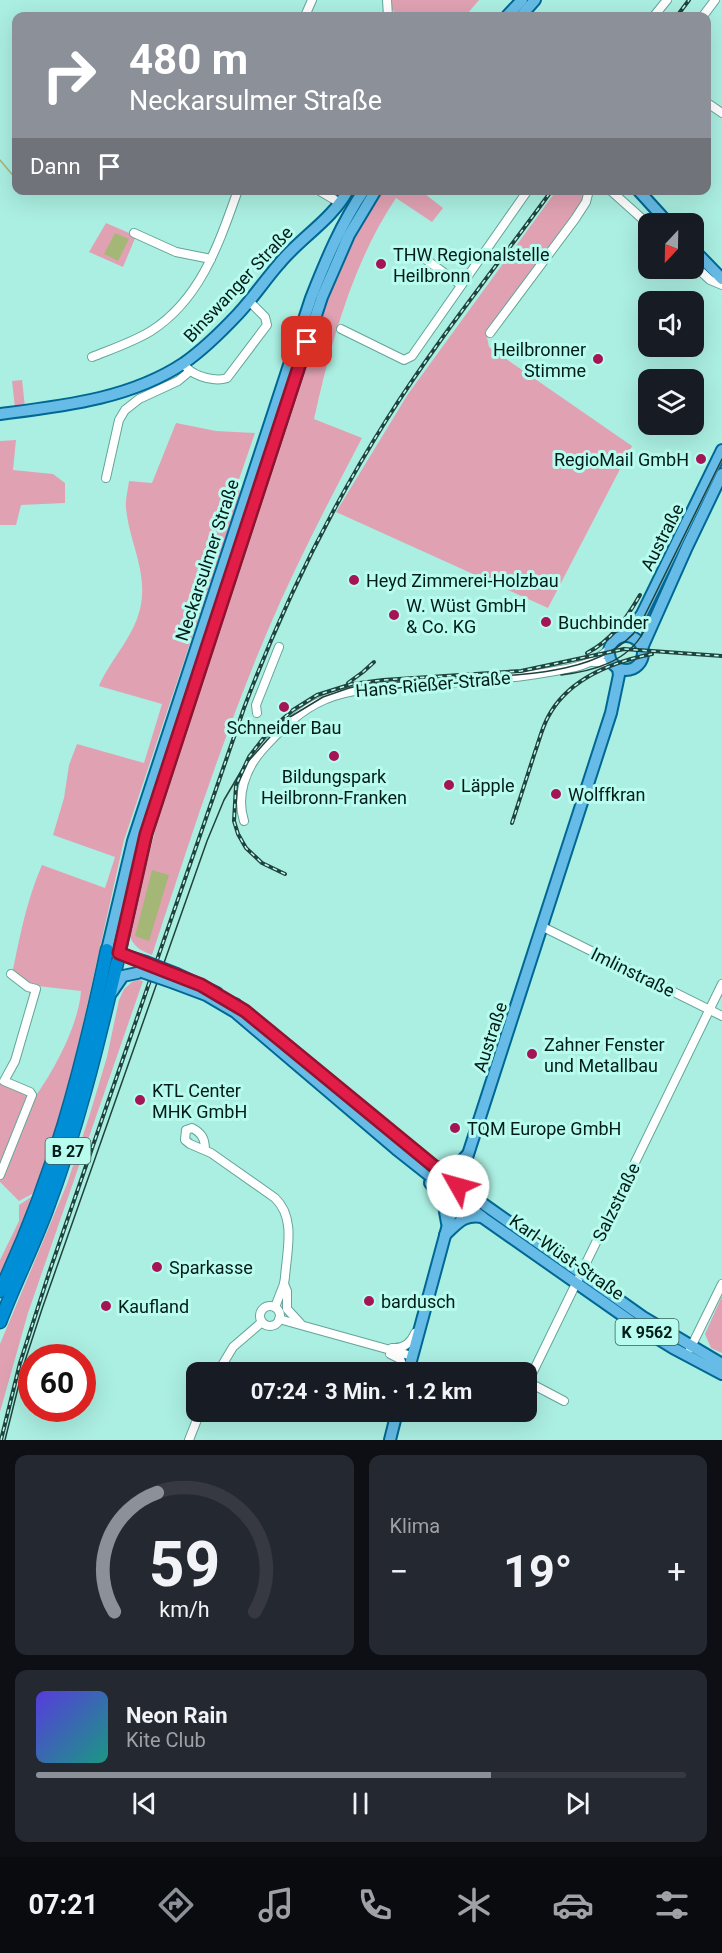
<!DOCTYPE html>
<html lang="de">
<meta charset="utf-8">
<style>
body{margin:0;font-family:Roboto,sans-serif;background:#242831;color:#f1f3f6;height:100vh;display:flex;flex-direction:column;font-size:22px;white-space:nowrap}
*{box-sizing:border-box;margin:0}
p{font-size:20px;color:#9ea1a6}
.icon{flex:none;width:33px;height:33px;fill:none;stroke:currentColor;stroke-width:2;stroke-linecap:round;stroke-linejoin:round}
.map{position:relative;height:1440px;overflow:hidden}
.details{display:flex;flex-direction:column;gap:15px;padding:15px;background:#0d0f14;flex:1}
.details>*{flex:none}
.hud{position:absolute;left:12px;top:12px;width:699px;height:183px;border-radius:12px;box-shadow:0 6px 24px #0002;background:#8c9099;color:#fff;overflow:hidden}
.needle{width:39px;rotate:202deg}
.fabs{position:absolute;left:638px;top:213px;display:grid;gap:12px}
.fabs a{display:grid;place-items:center;width:66px;height:66px;border-radius:12px;background:#171b24;box-shadow:0 6px 24px #0002;font-size:30px}
.speed{position:absolute;left:18px;top:1344px;display:flex;gap:12px;font-size:30px;font-weight:700;text-align:center}
.speed>*{display:grid;place-content:center;width:78px;height:78px;border-radius:50%;background:#171b24;box-shadow:0 6px 24px #0002;line-height:1}
.speed .limit{border:9px solid #d22;background:#fff;color:#111}
.pin{position:absolute;display:grid;place-items:center;width:51px;height:51px;color:#fff;margin:-26px;border-radius:12px;box-shadow:0 3px 9px #0006}
.me{position:absolute;width:66px;margin:-33px;rotate:308deg;stroke-linejoin:round;filter:drop-shadow(0 0 4px #0008)}
.turn{display:flex;align-items:center;gap:21px;height:126px;padding:0 18px;font-size:27px}
.turn .icon{width:78px;height:78px;stroke-width:2.5}
.turn b{display:block;font-size:42px;line-height:51px}
.then{display:flex;align-items:center;height:57px;padding:0 18px;background:#0003;gap:12px;font-size:22px}
.big{font-size:45px;font-weight:700;line-height:1.1}
.details .card{flex:1;display:flex;flex-direction:column;justify-content:center;gap:9px;min-width:0;padding:0 21px;border-radius:12px;background:#242831}
.details .dial{align-items:center;gap:0}
.dial svg{height:156px;overflow:visible;fill:none;stroke:#363941;stroke-width:7;stroke-linecap:round;text-anchor:middle}
.dial text{fill:#f1f3f6;stroke:none}
.song{display:flex;align-items:center;gap:18px}
.cover{width:72px;height:72px;border-radius:9px;background:linear-gradient(135deg,hsl(250 70% 55%),hsl(170 70% 35%))}
.played{height:6px;border-radius:3px;background:linear-gradient(90deg,#8c9099 70%,#363941 70%)}
.keys{display:flex;justify-content:space-around;direction:ltr}
.heat{display:flex;justify-content:space-between;align-items:center;font-size:33px;direction:ltr}
.details .tiles{flex:1;display:grid;gap:15px;grid-template-columns:1fr 1fr}
.card:last-child{grid-column:span 2}
.trip{position:absolute;left:186px;top:1362px;width:351px;height:60px;border-radius:12px;background:#171b24;box-shadow:0 6px 24px #0002;font-weight:700;line-height:60px;text-align:center}
.tab-bar{display:flex;height:96px;justify-content:space-around;align-items:center;background:#090b0e;color:#9ea1a6}
.tab-bar .icon{width:42px;height:42px}
.tab-bar .on{color:#8c9099}
.tab-bar b{font-size:27px;color:#f1f3f6}
.map>svg:first-child{display:block}
</style>
<div class="map">
<svg width="722" height="1440" viewBox="0 0 722 1440">
<rect width="100%" height="100%" fill="#abefe2"/>
<!-- green -->
<g fill="#e0a2b3">
<polygon points="390,0 479,0 467,14 470,16 392,16 396,14 390,6"/>
<path d="M 383,191 L 421,191 L 443,208 L 432,222 L 396,198 C 352,264 331,343 314,419 L 362,438 C 329,501 296,564 268,630 C 223,736 188,846 152,955 C 140,950 134,947 129,935 L 159,815 L 202,675 L 329,290 L 364,220 Z"/>
<polygon points="556,191 585,191 584,201 493,328 486,332 489,347 632,446 548,608 336,512 408,394"/>
<polygon points="106,223 136,236 123,267 89,252"/>
<polygon points="22,380 25,407 15,408 12,381"/>
<path d="M 176,423 L 216,431 L 255,433 L 236,488 L 239,490 L 240,494 L 124,840 L 75,1059 L 61,1112 L 37,1185 L 32,1194 L 19,1201 L 0,1182 L 0,1083 L 34,1098 C 53,1073 79,1024 81,991 L 38,986 L 34,995 C 26,993 19,984 11,979 C 19,941 26,901 42,865 L 105,888 L 115,857 L 53,835 L 64,798 L 69,765 L 77,744 L 144,763 L 162,704 L 99,686 C 111,658 136,635 141,604 C 147,570 129,541 126,508 C 125,500 128,490 129,481 L 152,483 Z"/>
<polygon points="16,440 13,470 53,474 65,483 65,503 21,505 16,525 0,525 0,441"/>
<polygon points="138,980 143,981 28,1313 0,1412 0,1344 67,1184 89,1117 107,1057 119,1000 124,989 132,982"/>
<polygon points="49,1164 0,1279 0,1260 19,1221 19,1205 34,1195"/>
<polygon points="722,1296 722,1353 711,1348 705,1334"/>
</g>
<!-- water -->
<g fill="#a5b777">
<polygon points="115,233 129,239 118,261 104,254"/>
<polygon points="152,870 169,875 149,941 135,936"/>
</g>
<g fill="none" stroke-linecap="round" stroke-linejoin="round">
<!-- stream -->
<polyline stroke="#a5b777" stroke-width="1.5" points="0,160 16,179"/>
<defs>
<g id="minor">
<polyline points="387,0 388,16"/>
<polyline points="305,16 312,0"/>
<polyline points="654,16 667,0"/>
<polyline points="703,16 715,0"/>
<polyline points="706,102 722,113"/>
<polyline points="318,190 340,203"/>
<polyline points="610,190 648,224"/>
<polyline points="134,233 176,252 211,259"/>
<polyline points="421,256 461,285"/>
<polyline points="693,264 710,280 722,285"/>
<polyline points="341,329 404,360 412,356 528,190"/>
<polyline points="490,333 575,219 586,202 589,190"/>
<path d="M 92,357 C 112,349 133,342 151,331 C 201,299 219,243 238,190"/>
<path d="M 187,368 C 196,377 216,382 227,378 L 267,325 L 265,317 L 249,301"/>
<polyline points="106,478 119,420 125,410 139,399 178,381 190,371"/>
<polyline points="593,662 612,663"/>
<polyline points="257,713 256,705 279,647"/>
<path d="M 244,821 C 236,796 245,769 263,749 C 281,729 300,710 326,699 C 357,687 388,687 420,685 C 461,682 502,680 543,673 C 567,669 591,667 609,649"/>
<polyline points="543,927 722,1016"/>
<path d="M 205,1150 C 205,1139 202,1133 192,1128 L 186,1130 L 185,1140 L 190,1144 L 211,1153 L 275,1198 C 296,1218 287,1250 285,1277 L 284,1284 L 275,1307"/>
<polyline points="0,1175 32,1095 30,1092 4,1081 15,1061 36,989 28,987 11,974"/>
<polyline points="284,1284 287,1291 287,1309 300,1323"/>
<circle cx="270" cy="1316" r="10"/>
<polyline points="279,1319 412,1356"/>
<path d="M 392,1348 C 403,1349 411,1343 415,1333"/>
<polyline points="690,1349 722,1284"/>
<polyline points="390,1354 400,1359 405,1372"/>
<polyline points="218,1372 233,1347 262,1322"/>
<polyline points="564,1401 528,1382 722,984"/>
<polyline points="189,1440 200,1412"/>
</g>
<g id="major">
<polyline points="507,16 522,0"/>
<polyline points="521,16 535,0"/>
<polyline points="638,190 669,224"/>
<polyline points="693,249 722,279"/>
<path d="M 0,414 C 63,406 130,399 184,363 C 204,349 222,331 238,314 C 253,298 265,280 279,264 C 300,238 332,220 348,190"/>
<polyline points="626,636 642,614 722,450"/>
<circle cx="626" cy="653" r="17"/>
<polyline points="642,648 687,547 722,474"/>
<polyline points="118,959 146,834 322,297 349,235 376,190"/>
<path d="M 146,962 L 107,950 L 133,841 L 311,298 C 326,260 341,224 364,190"/>
<polyline points="177,974 217,993"/>
<polyline points="174,983 206,995 235,1012 396,1149 482,1217 639,1327 673,1348 722,1374"/>
<polyline points="112,992 123,976 142,972"/>
<polyline points="235,1004 458,1186 643,1317 722,1364"/>
<path d="M 437,1167 C 452,1170 457,1166 467,1155"/>
<polyline points="430,1183 443,1200 447,1223"/>
<path d="M 445,1235 C 458,1223 464,1214 482,1217"/>
<polyline points="408,1372 462,1173 611,713 619,675 618,668"/>
<polyline points="390,1440 397,1412"/>
</g>
<g id="highway">
<path d="M 0,1291 C 53,1180 82,1070 107,950"/>
<path d="M 0,1322 C 14,1285 32,1249 46,1212 C 77,1130 97,1048 117,963"/>
</g>
</defs>
<!-- minor casing -->
<use href="#minor" stroke="#63a599" stroke-width="10"/>
<!-- major casing -->
<use href="#major" stroke="#016794" stroke-width="14"/>
<!-- highway casing -->
<use href="#highway" stroke="#016794" stroke-width="15"/>
<!-- minor -->
<use href="#minor" stroke="#fff" stroke-width="8"/>
<!-- major -->
<use href="#major" stroke="#66bce6" stroke-width="10"/>
<!-- highway -->
<use href="#highway" stroke="#008fd6" stroke-width="12"/>
<!-- tram -->
<g stroke="#20433d" stroke-width="1.5">
<path d="M 561,675 C 593,671 628,662 644,631"/>
<path d="M 5,1440 L 24,1364 L 42,1309 L 207,841 L 224,800 L 244,766 L 285,720 L 323,697 L 349,688 L 368,684 C 399,682 429,680 460,678 C 516,675 602,676 639,627 L 722,459"/>
</g>
<defs>
<g id="rail">
<polyline points="677,16 689,0"/>
<path d="M 587,653 C 612,640 626,619 640,595"/>
<polyline points="348,683 363,672 374,662"/>
<path d="M 512,823 C 520,799 527,776 535,752 C 539,741 542,728 548,717 C 568,679 612,662 652,654"/>
<polyline points="285,874 262,863 246,848 238,834 234,821 236,785 249,757 269,731 293,710 317,695 352,684 383,680 521,671 624,649 722,656"/>
<path d="M 1,1440 L 20,1363 L 49,1273 L 244,708 C 282,607 329,511 387,419 C 437,340 497,266 552,190"/>
</g>
</defs>
<!-- rail casing -->
<use href="#rail" stroke="#20433d" stroke-width="4"/>
<!-- rail -->
<use href="#rail" stroke="#b8fcef" stroke-width="1.5" stroke-dasharray="4.5" stroke-linecap="butt"/>
<defs>
<g id="major-bridge">
<polyline points="146,962 177,974"/>
<polyline points="142,972 174,983"/>
</g>
</defs>
<!-- major-bridge casing -->
<use href="#major-bridge" stroke="#016794" stroke-width="14" stroke-linecap="butt"/>
<!-- major-bridge -->
<use href="#major-bridge" stroke="#66bce6" stroke-width="10"/>
</g>
<g fill="none" stroke-linecap="round" stroke-linejoin="round">
<defs>
<polyline id="route" points="307,342 146,834 119,953 201,985 245,1011 458,1186"/>
</defs>
<!-- route casing -->
<use href="#route" stroke="#92132f" stroke-width="15"/>
<!-- route -->
<use href="#route" stroke="#e11d48" stroke-width="10"/>
</g>
<!-- markers -->
<g fill="#a51556" stroke="#b8fcef" stroke-width="2">
<circle cx="381" cy="264" r="6"/>
<circle cx="598" cy="359" r="6"/>
<circle cx="701" cy="459" r="6"/>
<circle cx="354" cy="580" r="6"/>
<circle cx="394" cy="615" r="6"/>
<circle cx="546" cy="622" r="6"/>
<circle cx="284" cy="707" r="6"/>
<circle cx="334" cy="756" r="6"/>
<circle cx="449" cy="785" r="6"/>
<circle cx="556" cy="794" r="6"/>
<circle cx="532" cy="1054" r="6"/>
<circle cx="140" cy="1100" r="6"/>
<circle cx="455" cy="1128" r="6"/>
<circle cx="157" cy="1267" r="6"/>
<circle cx="369" cy="1301" r="6"/>
<circle cx="106" cy="1306" r="6"/>
</g>
<g text-anchor="middle" dominant-baseline="central" stroke-width="6" stroke-linejoin="round" paint-order="stroke">
<!-- shield labels -->
<g fill="#b8fcef" stroke="#396059" stroke-width="1.5">
<rect x="45.5" y="1138" width="45" height="26" rx="4.5"/>
<rect x="615.5" y="1319" width="63" height="26" rx="4.5"/>
</g>
<g font-size="16" font-weight="bold" fill="#021d19">
<text x="68" y="1151">B 27</text>
<text x="647" y="1332">K 9562</text>
</g>
<!-- poi labels -->
<g font-size="18" fill="#021d19" stroke="#b8fcef" text-anchor="start">
<text x="393" y="254">THW Regionalstelle<tspan x="393" dy="21">Heilbronn</tspan></text>
<text x="586" y="349" text-anchor="end">Heilbronner<tspan x="586" dy="21">Stimme</tspan></text>
<text x="689" y="459" text-anchor="end">RegioMail GmbH</text>
<text x="366" y="580">Heyd Zimmerei-Holzbau</text>
<text x="406" y="605">W. Wüst GmbH<tspan x="406" dy="21">&amp; Co. KG</tspan></text>
<text x="558" y="622">Buchbinder</text>
<text x="284" y="727" text-anchor="middle">Schneider Bau</text>
<text x="334" y="776" text-anchor="middle">Bildungspark<tspan x="334" dy="21">Heilbronn-Franken</tspan></text>
<text x="461" y="785">Läpple</text>
<text x="568" y="794">Wolffkran</text>
<text x="544" y="1044">Zahner Fenster<tspan x="544" dy="21">und Metallbau</tspan></text>
<text x="152" y="1090">KTL Center<tspan x="152" dy="21">MHK GmbH</tspan></text>
<text x="467" y="1128">TQM Europe GmbH</text>
<text x="169" y="1267">Sparkasse</text>
<text x="381" y="1301">bardusch</text>
<text x="118" y="1306">Kaufland</text>
</g>
<!-- street labels -->
<g font-size="18" fill="#021d19" stroke="#b8fcef">
<text transform="translate(238 284) rotate(-47)">Binswanger Straße</text>
<text transform="translate(662 537) rotate(-63)">Austraße</text>
<text transform="translate(207 560) rotate(-72)">Neckarsulmer Straße</text>
<text transform="translate(433 684) rotate(-5)">Hans-Rießer-Straße</text>
<text transform="translate(633 972) rotate(26)">Imlinstraße</text>
<text transform="translate(490 1037) rotate(-72)">Austraße</text>
<text transform="translate(616 1202) rotate(-64)">Salzstraße</text>
<text transform="translate(567 1257) rotate(35)">Karl-Wüst-Straße</text>
</g>
</g>
</svg>
<div class="fabs">
<a><svg class="needle" viewBox="-14 -14 28 28"><path d="M0-13l5 13h-10z" fill="#e53935"/><path d="M0 13l5-13h-10z" fill="#9ea1a6"/></svg></a>
<a><svg class="icon" aria-label="sound" viewBox="0 0 24 24"><path d="M4 9h4l5-4v14l-5-4H4zM17 9q2 3 0 6"/></svg></a>
<a><svg class="icon" aria-label="layers" viewBox="0 0 24 24"><path d="M12 4l9 5-9 5-9-5zM3 14l9 5 9-5"/></svg></a>
</div>
<div class="speed"><div class="limit">60</div></div>
<div class="pin" style="left:307px;top:342px;background:#d93025"><svg class="icon" aria-label="arrive" viewBox="0 0 24 24"><path d="M6 21V4h12l-3 4 3 4H6"/></svg></div>
<svg class="me" style="left:458px;top:1186px" viewBox="-20 -20 40 40"><circle r="19" fill="#fff"/><path d="M0-13L10 11 0 6-10 11z" fill="#e11d48"/></svg>
<div class="trip">07:24 · 3 Min. · 1.2 km</div>
<div class="hud">
<div class="turn"><svg class="icon" aria-label="right" viewBox="0 0 24 24"><path d="M7 20v-9h11M14 6l5 5-5 5"/></svg><div><b>480 m</b>Neckarsulmer Straße</div></div>
<div class="then">Dann<svg class="icon" aria-label="arrive" viewBox="0 0 24 24"><path d="M6 21V4h12l-3 4 3 4H6"/></svg></div>
</div>
</div>
<section class="details">
<div class="tiles">
<div class="card dial"><svg viewBox="0 0 100 80">
<path d="M14 69A42 42 0 1 1 86 69"/>
<path d="M14 69A42 42 0 0 1 36 8" stroke="#8c9099"/>
<text x="50" y="56" font-size="32" font-weight="700">59</text>
<text x="50" y="72" font-size="11">km/h</text>
</svg></div>
<div class="card"><p>Klima</p>
<div class="heat"><a>−</a><b class="big">19°</b><a>+</a></div>
</div>
<div class="card">
<div class="song"><i class="cover"></i><div><b>Neon Rain</b><p>Kite Club</p></div></div>
<div class="played"></div>
<div class="keys"><svg class="icon" aria-label="previous" viewBox="0 0 24 24"><path d="M18 5L8 12l10 7zM5 5v14"/></svg><svg class="icon" aria-label="pause" viewBox="0 0 24 24"><path d="M8 5v14M16 5v14"/></svg><svg class="icon" aria-label="next" viewBox="0 0 24 24"><path d="M6 5l10 7-10 7zM19 5v14"/></svg></div>
</div>
</div>
</section>
<nav class="tab-bar">
<b>07:21</b>
<svg class="icon on" aria-label="directions" viewBox="0 0 24 24"><path d="M12 3l9 9-9 9-9-9zM9 14v-3h6M13 9l2 2-2 2"/></svg>
<svg class="icon" aria-label="music" viewBox="0 0 24 24"><path d="M9 18V5l10-2v13"/><circle cx="6" cy="18" r="3"/><circle cx="16" cy="16" r="3"/></svg>
<svg class="icon" aria-label="phone" viewBox="0 0 24 24"><path d="M5 4h4l2 5-3 2q2 4 5 5l2-3 5 2v4C11 20 4 13 5 4z"/></svg>
<svg class="icon" aria-label="climate" viewBox="0 0 24 24"><path d="M12 3v18M4 7l16 10M4 17L20 7"/></svg>
<svg class="icon" aria-label="car" viewBox="0 0 24 24"><path d="M5 17H2v-5l4-1 3-4h7l3 4 3 1v5h-3M9 17h6M6 11h13"/><circle cx="7" cy="17" r="2"/><circle cx="17" cy="17" r="2"/></svg>
<svg class="icon" aria-label="filters" viewBox="0 0 24 24"><path d="M4 7h16M4 17h16"/><circle cx="9" cy="7" r="2"/><circle cx="15" cy="17" r="2"/></svg>
</nav>
